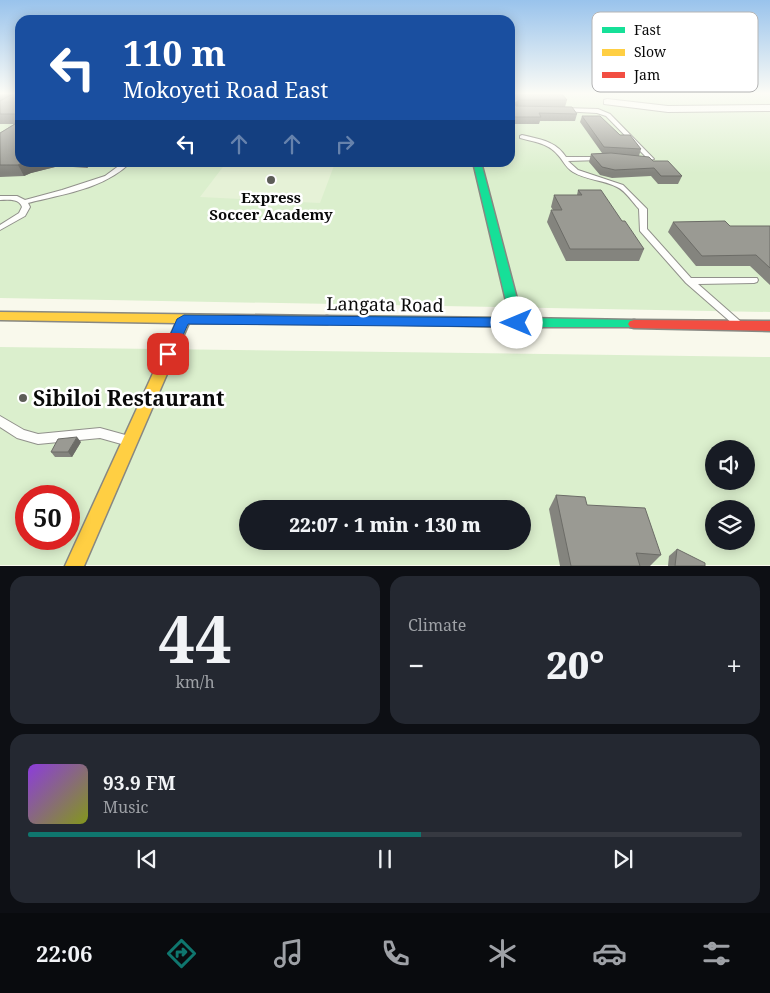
<!DOCTYPE html>
<meta charset="utf-8">
<style>
body{margin:0;font-family:"Noto Serif",serif;background:#242831;color:#f1f3f6;height:100vh;display:flex;flex-direction:column;font-size:19px;white-space:nowrap}
*{box-sizing:border-box;margin:0}
p{font-size:16px;color:#9ea1a6}
.icon{flex:none;width:28px;height:28px;fill:none;stroke:currentColor;stroke-width:2;stroke-linecap:round;stroke-linejoin:round}
.map{position:relative;height:566px;overflow:hidden}
.side{display:flex;flex-direction:column;gap:10px;padding:10px;background:#0d0f14;flex:1}
.side>*{flex:none}
.top-card{position:absolute;left:15px;top:15px;width:500px;height:152px;border-radius:15px;box-shadow:0 2px 12px #0003;background:#1a4fa0;color:#fff;overflow:hidden}
.tools{position:absolute;left:705px;top:440px;display:grid;gap:10px}
.tools a{display:grid;place-items:center;width:50px;height:50px;border-radius:50%;background:#171b24;box-shadow:0 2px 12px #0003;font-size:25px}
.speed{position:absolute;left:15px;top:485px;display:flex;gap:10px;font-size:25px;font-weight:700;text-align:center}
.speed>*{display:grid;place-content:center;width:65px;height:65px;border-radius:50%;background:#171b24;box-shadow:0 2px 12px #0003;line-height:1}
.speed .limit{border:8px solid #d22;background:#fff;color:#111}
.pin{position:absolute;display:grid;place-items:center;width:42px;height:42px;color:#fff;margin:-21px;border-radius:10px;box-shadow:0 2px 8px #0006}
.me{position:absolute;width:55px;margin:-28px;rotate:270deg;stroke-linejoin:round;filter:drop-shadow(0 0 4px #0008)}
.turn{display:flex;align-items:center;gap:18px;height:105px;padding:0 25px;font-size:22px}
.turn .icon{width:65px;height:65px;stroke-width:2.5}
.turn b{display:block;font-size:35px;line-height:42px}
.lanes{display:flex;align-items:center;height:48px;padding:0 25px;background:#0003;justify-content:center;gap:25px;direction:ltr}
.lanes .off{opacity:.35}
.big{font-size:38px;font-weight:800;line-height:1.1}
.side .widget{flex:1;display:flex;flex-direction:column;justify-content:center;gap:8px;min-width:0;padding:0 18px;border-radius:15px;background:#242831}
.side .dial{align-items:center;gap:0}
.dial b{font-size:65px;line-height:1}
.song{display:flex;align-items:center;gap:15px}
.cover{width:60px;height:60px;border-radius:8px;background:linear-gradient(135deg,hsl(270 70% 55%),hsl(70 70% 35%))}
.played{height:5px;border-radius:2px;background:linear-gradient(90deg,#0f766e 55%,#363941 55%)}
.keys{display:flex;justify-content:space-around;direction:ltr}
.heat{display:flex;justify-content:space-between;align-items:center;font-size:28px;direction:ltr}
.side .tiles{flex:1;display:grid;gap:10px;grid-template-columns:1fr 1fr}
.widget:last-child{grid-column:span 2}
.trip{position:absolute;left:239px;top:500px;width:292px;height:50px;border-radius:25px;background:#171b24;box-shadow:0 2px 12px #0003;font-weight:800;line-height:50px;text-align:center}
.tab-bar{display:flex;height:80px;justify-content:space-around;align-items:center;background:#090b0e;color:#9ea1a6}
.tab-bar .icon{width:35px;height:35px}
.tab-bar .selected{color:#0f766e}
.tab-bar b{font-size:22px;color:#f1f3f6}
.map>svg:first-child{display:block}
</style>
<div class="map">
<svg width="770" height="566" viewBox="0 0 770 566">
<rect width="100%" height="100%" fill="#f9f9ec"/>
<!-- green -->
<g fill="#dbefcd" fill-rule="evenodd">
<polygon points="0,94 20,94 20,162 510,162 510,94 770,94 770,312 0,298"/>
<path d="M 0,347 L 770,357 L 770,565 L 0,565 ZM 714,449 L 746,449 L 746,481 L 714,481 ZM 26,496 L 69,496 L 69,539 L 26,539 ZM 248,509 L 522,509 L 522,541 L 248,541 ZM 714,509 L 746,509 L 746,541 L 714,541 Z"/>
</g>
<!-- pitch -->
<polygon fill="#e6f2d7" points="226,163 226,162 335,163 320,203 200,197"/>
<g fill="none" stroke-linecap="round" stroke-linejoin="round">
<defs>
<g id="lane">
<polygon points="564,108 598,109 610,114 654,159 641,162 641,160 647,158 606,116 597,113 562,111 562,109"/>
<path d="M 522,135 C 539,139 556,141 566,157 L 602,157 L 602,159 L 600,160 L 568,161 L 578,170 L 623,185 L 647,209 L 647,229 L 691,278 L 757,278 L 758,280 L 757,282 L 754,283 L 698,284 L 739,320 L 741,322 L 739,324 L 733,324 L 686,283 L 640,231 L 639,209 C 633,203 626,191 617,187 C 604,180 586,180 573,172 C 565,167 563,160 558,155 C 548,143 535,142 520,138 L 520,136 Z"/>
<path d="M 124,162 L 131,162 C 104,189 63,194 28,203 L 30,207 L 25,216 L 0,230 L 0,225 L 19,213 L 22,207 C 19,198 8,200 0,200 L 0,196 L 17,196 L 25,200 L 62,190 L 105,176 Z"/>
<polygon points="0,416 24,430 38,434 100,428 129,436 131,440 129,444 125,445 100,438 38,444 17,438 0,427"/>
</g>
<polygon id="street" points="607,99 668,106 770,105 770,111 668,112 604,104 604,100"/>
<polygon id="fast" points="473,162 481,162 522,318 634,320 638,321 640,324 638,327 517,327 323,323 321,320 323,317 327,316 510,318"/>
<polygon id="slow" points="0,312 327,316 331,317 333,320 331,323 327,324 189,323 84,566 65,566 176,323 0,320"/>
<polygon id="jam" points="634,320 770,321 770,331 634,328 630,327 628,324 630,321"/>
</defs>
<!-- lane casing -->
<use href="#lane" stroke="#91918b" stroke-width="2"/>
<!-- street casing -->
<use href="#street" stroke="#91918b" stroke-width="2"/>
<!-- fast casing -->
<use href="#fast" stroke="#888882" stroke-width="3"/>
<!-- slow casing -->
<use href="#slow" stroke="#888882" stroke-width="3"/>
<!-- jam casing -->
<use href="#jam" stroke="#888882" stroke-width="3"/>
<!-- lane -->
<use href="#lane" fill="#fefefc" fill-rule="evenodd"/>
<!-- street -->
<use href="#street" fill="#fefefc" fill-rule="evenodd"/>
<!-- fast -->
<use href="#fast" fill="#16e098" fill-rule="evenodd"/>
<!-- slow -->
<use href="#slow" fill="#ffcf43" fill-rule="evenodd"/>
<!-- jam -->
<use href="#jam" fill="#f24e42" fill-rule="evenodd"/>
</g>
<!-- wall -->
<g fill="#84847e">
<polygon points="0,94 20,94 20,162 93,162 87,168 59,166 31,173 24,176 0,177 0,133 14,124 0,124"/>
<polygon points="510,94 567,100 565,107 577,114 575,121 540,121 539,124 514,124 510,116"/>
<polygon points="582,116 620,135 641,149 639,156 653,161 682,176 678,184 658,184 651,176 612,178 600,175 589,162 591,154 602,153 580,122"/>
<polygon points="578,190 622,221 644,249 639,261 566,261 547,222 551,210 553,210 551,207 554,195 577,195"/>
<polygon points="673,222 730,226 770,226 770,285 750,266 696,266 668,232"/>
<polygon points="81,442 72,457 55,457 51,452"/>
<polygon points="556,495 587,505 661,555 650,566 560,566 549,509"/>
<polygon points="677,549 705,566 668,566 669,556"/>
</g>
<!-- shaded-wall -->
<g fill="#6c6c67">
<polygon points="519,100 518,107 514,110 515,103"/>
<polygon points="23,162 58,162 59,166 31,173 24,176 18,165"/>
<polygon points="84,162 93,162 87,168"/>
<polygon points="77,437 81,442 72,457 68,452"/>
</g>
<!-- building -->
<g fill="#9a9a93" stroke="#6c6c67">
<polygon points="13,94 20,94 20,114 0,114 0,101"/>
<polygon points="510,94 562,94 567,100 519,100 515,103 516,106 572,107 577,114 539,113 541,117 515,117 510,106"/>
<polygon points="582,116 600,116 620,135 630,135 641,149 604,147"/>
<polygon points="20,121 20,162 23,162 18,165 0,165 0,133"/>
<polygon points="611,153 649,157 653,161 668,161 682,176 661,176 654,168 615,170 602,167 591,154"/>
<polygon points="578,190 601,190 622,221 625,221 644,249 570,249 551,210 562,210 554,195 582,195"/>
<polygon points="725,221 730,226 770,226 770,268 756,255 702,256 673,222"/>
<polygon points="77,437 68,452 51,452 58,439"/>
<polygon points="556,495 585,497 587,505 645,508 661,555 636,553 640,566 571,566"/>
<polygon points="677,549 705,563 705,566 675,566"/>
</g>
<!-- sky -->
<linearGradient id="sky" x2="0" y2="1"><stop stop-color="#99c3ec"/><stop offset="0.54" stop-color="#fcfcf6"/><stop offset="1" stop-color="#fcfcf6" stop-opacity="0"/></linearGradient>
<rect width="770" height="173" fill="url(#sky)"/>
<!-- route -->
<polygon fill="#1a73e8" stroke="#114b97" points="184,315 517,318 521,320 523,323 521,326 517,327 188,324 173,358 168,359 164,358 162,354 177,319"/>
<!-- markers -->
<g fill="#5d5d58" stroke="#fff" stroke-width="2">
<circle cx="271" cy="180" r="5"/>
<circle cx="23" cy="398" r="5"/>
</g>
<g text-anchor="middle" dominant-baseline="central" stroke-width="5" stroke-linejoin="round" paint-order="stroke">
<!-- far-poi labels -->
<g font-size="15" font-weight="bold" fill="#090909" stroke="#fff">
<text x="271" y="197">Express<tspan x="271" dy="17">Soccer Academy</tspan></text>
</g>
<!-- street labels -->
<g font-size="18" fill="#090909" stroke="#fff">
<text transform="translate(385 304) rotate(1)">Langata Road</text>
</g>
<!-- near-poi labels -->
<g font-size="21" font-weight="bold" fill="#090909" stroke="#fff" text-anchor="start">
<text x="33" y="398">Sibiloi Restaurant</text>
</g>
</g>
<!-- legend -->
<rect x="592" y="12" width="166" height="80" rx="8" fill="#fff" stroke="#b5b5b5" stroke-width="1"/>
<rect x="602" y="27" width="23" height="6" fill="#16e098"/>
<rect x="602" y="49" width="23" height="7" fill="#ffcf43"/>
<rect x="602" y="72" width="23" height="6" fill="#f24e42"/>
<g font-size="14" fill="#090909">
<text x="634" y="35">Fast</text>
<text x="634" y="57">Slow</text>
<text x="634" y="80">Jam</text>
</g>
</svg>
<div class="tools">
<a><svg class="icon" aria-label="sound" viewBox="0 0 24 24"><path d="M4 9h4l5-4v14l-5-4H4zM17 9q2 3 0 6"/></svg></a>
<a><svg class="icon" aria-label="layers" viewBox="0 0 24 24"><path d="M12 4l9 5-9 5-9-5zM3 14l9 5 9-5"/></svg></a>
</div>
<div class="speed"><div class="limit">50</div></div>
<div class="pin" style="left:168px;top:354px;background:#d93025"><svg class="icon" aria-label="arrive" viewBox="0 0 24 24"><path d="M6 21V4h12l-3 4 3 4H6"/></svg></div>
<svg class="me" style="left:517px;top:323px" viewBox="-20 -20 40 40"><circle r="19" fill="#fff"/><path d="M0-13L10 11 0 6-10 11z" fill="#1a73e8"/></svg>
<div class="trip">22:07 · 1 min · 130 m</div>
<div class="top-card">
<div class="turn"><svg class="icon" aria-label="left" viewBox="0 0 24 24"><path d="M17 20v-9H6M10 6l-5 5 5 5"/></svg><div><b>110 m</b>Mokoyeti Road East</div></div>
<div class="lanes"><svg class="icon" aria-label="left" viewBox="0 0 24 24"><path d="M17 20v-9H6M10 6l-5 5 5 5"/></svg><svg class="icon off" aria-label="ahead" viewBox="0 0 24 24"><path d="M12 20V5M6 11l6-6 6 6"/></svg><svg class="icon off" aria-label="ahead" viewBox="0 0 24 24"><path d="M12 20V5M6 11l6-6 6 6"/></svg><svg class="icon off" aria-label="right" viewBox="0 0 24 24"><path d="M7 20v-9h11M14 6l5 5-5 5"/></svg></div>
</div>
</div>
<section class="side">
<div class="tiles">
<div class="widget dial"><b>44</b><p>km/h</p></div>
<div class="widget"><p>Climate</p>
<div class="heat"><a>−</a><b class="big">20°</b><a>+</a></div>
</div>
<div class="widget">
<div class="song"><i class="cover"></i><div><b>93.9 FM</b><p>Music</p></div></div>
<div class="played"></div>
<div class="keys"><svg class="icon" aria-label="previous" viewBox="0 0 24 24"><path d="M18 5L8 12l10 7zM5 5v14"/></svg><svg class="icon" aria-label="pause" viewBox="0 0 24 24"><path d="M8 5v14M16 5v14"/></svg><svg class="icon" aria-label="next" viewBox="0 0 24 24"><path d="M6 5l10 7-10 7zM19 5v14"/></svg></div>
</div>
</div>
</section>
<nav class="tab-bar">
<b>22:06</b>
<svg class="icon selected" aria-label="directions" viewBox="0 0 24 24"><path d="M12 3l9 9-9 9-9-9zM9 14v-3h6M13 9l2 2-2 2"/></svg>
<svg class="icon" aria-label="music" viewBox="0 0 24 24"><path d="M9 18V5l10-2v13"/><circle cx="6" cy="18" r="3"/><circle cx="16" cy="16" r="3"/></svg>
<svg class="icon" aria-label="phone" viewBox="0 0 24 24"><path d="M5 4h4l2 5-3 2q2 4 5 5l2-3 5 2v4C11 20 4 13 5 4z"/></svg>
<svg class="icon" aria-label="climate" viewBox="0 0 24 24"><path d="M12 3v18M4 7l16 10M4 17L20 7"/></svg>
<svg class="icon" aria-label="car" viewBox="0 0 24 24"><path d="M5 17H2v-5l4-1 3-4h7l3 4 3 1v5h-3M9 17h6M6 11h13"/><circle cx="7" cy="17" r="2"/><circle cx="17" cy="17" r="2"/></svg>
<svg class="icon" aria-label="filters" viewBox="0 0 24 24"><path d="M4 7h16M4 17h16"/><circle cx="9" cy="7" r="2"/><circle cx="15" cy="17" r="2"/></svg>
</nav>
